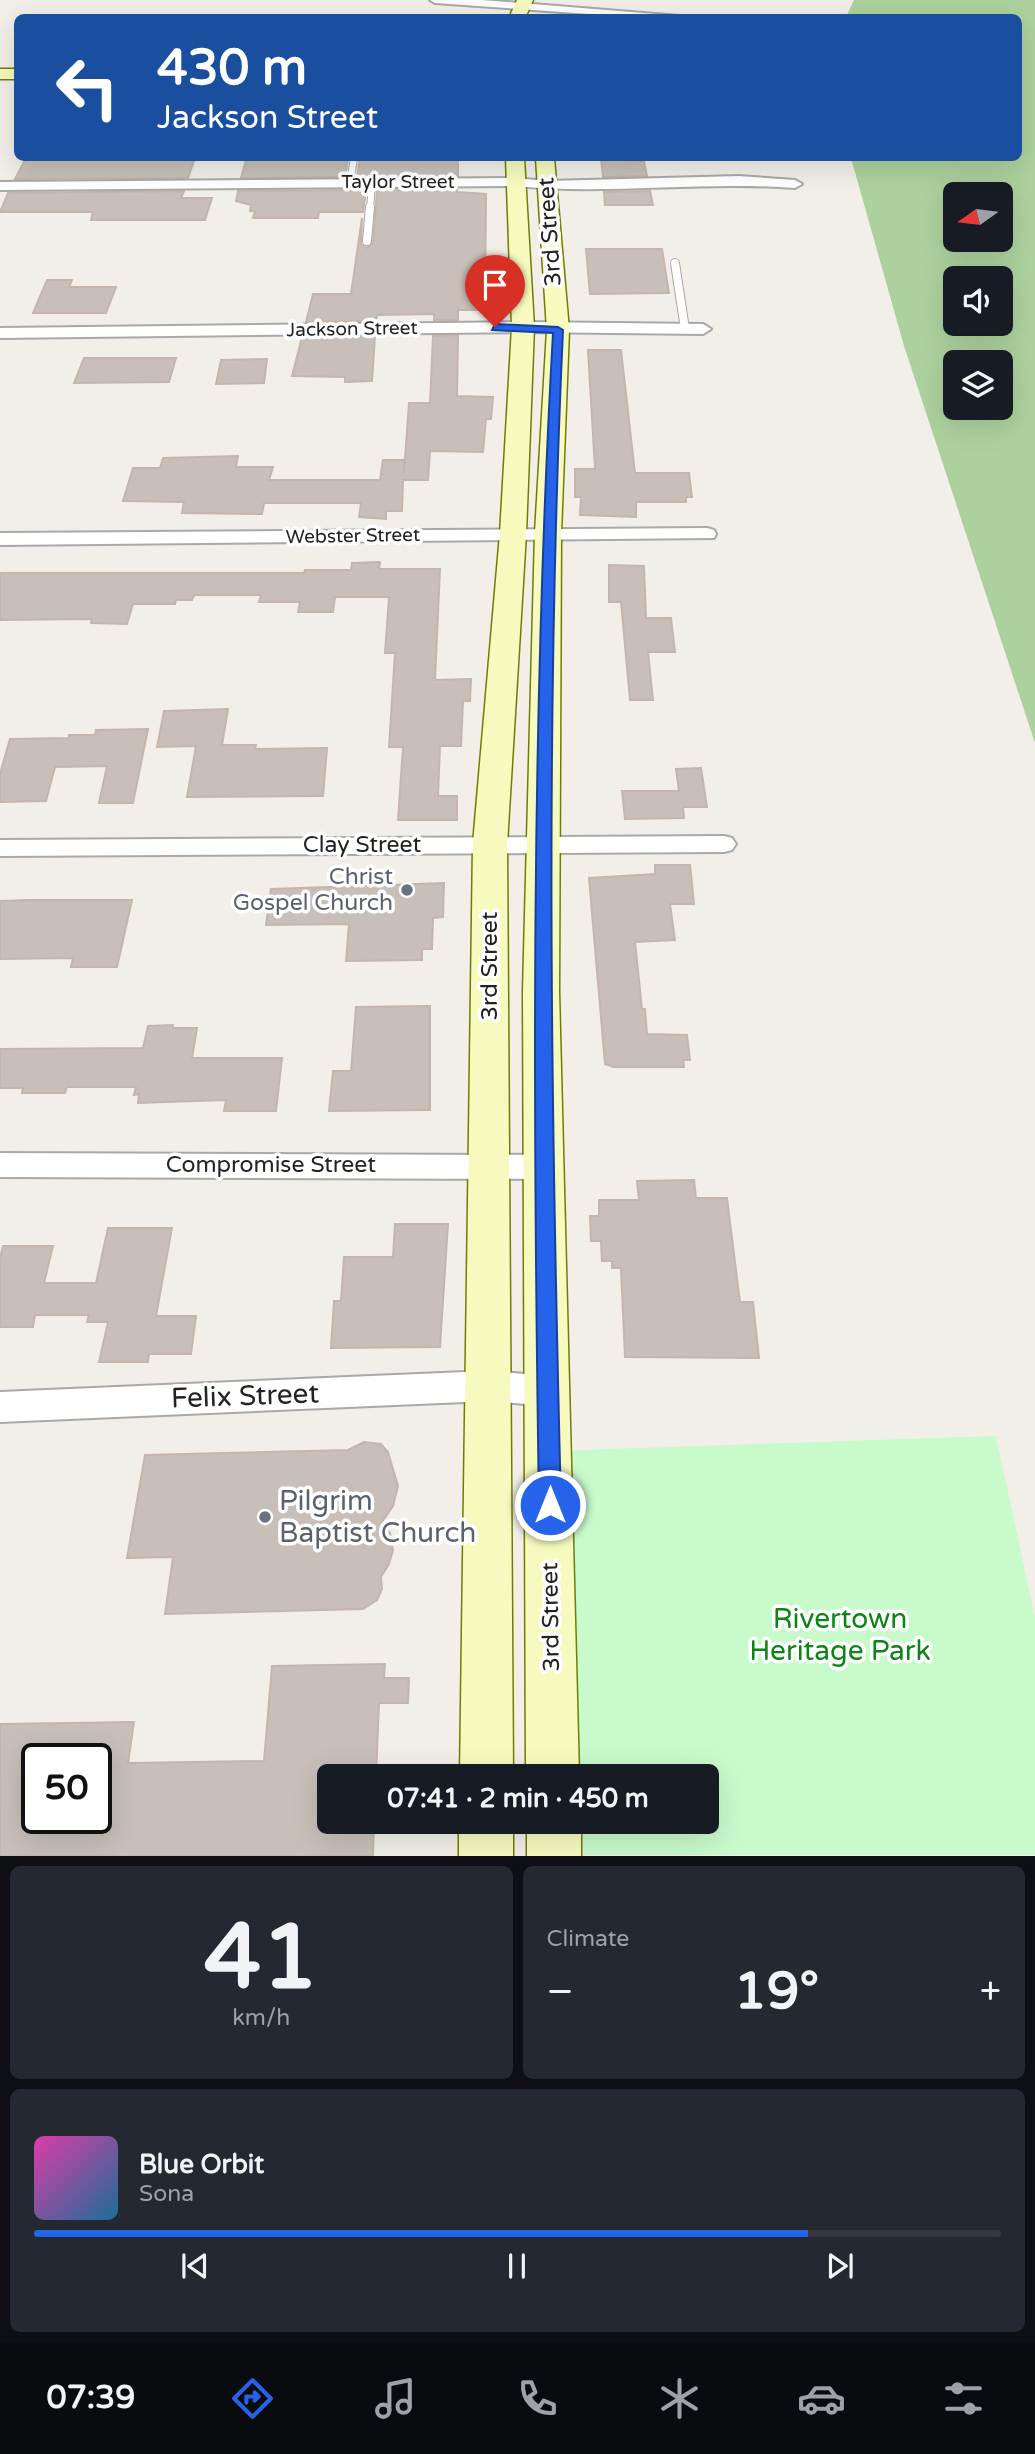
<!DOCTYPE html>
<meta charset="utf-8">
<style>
body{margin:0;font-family:"Varela Round",sans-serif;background:#242831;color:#f1f3f6;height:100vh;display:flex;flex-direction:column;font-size:26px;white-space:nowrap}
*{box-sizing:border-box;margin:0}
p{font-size:23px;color:#9ea1a6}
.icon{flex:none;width:38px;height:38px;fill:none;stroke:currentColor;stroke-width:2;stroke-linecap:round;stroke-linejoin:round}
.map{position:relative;height:1856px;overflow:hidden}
.side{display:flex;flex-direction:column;gap:10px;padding:10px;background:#0d0f14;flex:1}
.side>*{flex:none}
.top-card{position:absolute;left:14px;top:14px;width:1008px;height:147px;border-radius:10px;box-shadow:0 7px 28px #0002;background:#1a4fa0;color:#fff;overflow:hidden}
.needle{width:46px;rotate:256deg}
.fabs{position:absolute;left:943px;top:182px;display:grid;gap:14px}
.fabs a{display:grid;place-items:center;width:70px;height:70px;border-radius:10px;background:#171b24;box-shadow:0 7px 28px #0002;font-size:35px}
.speed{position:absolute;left:21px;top:1743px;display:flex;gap:14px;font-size:35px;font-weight:700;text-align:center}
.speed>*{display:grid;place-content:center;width:91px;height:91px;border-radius:50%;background:#171b24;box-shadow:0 7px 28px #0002;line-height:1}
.speed .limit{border:4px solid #111;border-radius:10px;background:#fff;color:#111}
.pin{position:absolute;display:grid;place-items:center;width:60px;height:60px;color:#fff;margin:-72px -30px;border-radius:50% 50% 50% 0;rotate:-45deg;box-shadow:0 0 7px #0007}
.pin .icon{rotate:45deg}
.me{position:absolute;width:77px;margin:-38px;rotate:0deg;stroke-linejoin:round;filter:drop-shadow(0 0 5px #0008)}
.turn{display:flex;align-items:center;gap:24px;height:147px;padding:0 28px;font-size:32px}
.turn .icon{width:91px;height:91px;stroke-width:2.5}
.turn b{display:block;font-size:49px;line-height:60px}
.big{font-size:52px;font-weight:800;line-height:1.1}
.side .tile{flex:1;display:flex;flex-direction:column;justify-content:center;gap:10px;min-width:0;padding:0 24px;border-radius:10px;background:#242831}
.side .dial{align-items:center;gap:0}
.dial b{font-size:91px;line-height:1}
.song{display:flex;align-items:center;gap:21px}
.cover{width:84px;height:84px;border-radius:10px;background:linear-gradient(135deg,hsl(320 70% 55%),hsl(200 70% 35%))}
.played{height:7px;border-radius:4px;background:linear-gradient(90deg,#2563eb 80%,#363941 80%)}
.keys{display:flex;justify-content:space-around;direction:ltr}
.heat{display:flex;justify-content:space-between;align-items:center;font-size:38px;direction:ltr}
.side .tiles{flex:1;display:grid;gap:10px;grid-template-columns:1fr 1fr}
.tile:last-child{grid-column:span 2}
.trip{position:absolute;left:317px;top:1764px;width:402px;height:70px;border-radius:10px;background:#171b24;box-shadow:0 7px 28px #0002;font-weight:800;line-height:70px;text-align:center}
.menu{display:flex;height:112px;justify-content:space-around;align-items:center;background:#090b0e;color:#9ea1a6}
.menu .icon{width:49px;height:49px}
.menu .active{color:#2563eb}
.menu b{font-size:32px;color:#f1f3f6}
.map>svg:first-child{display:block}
</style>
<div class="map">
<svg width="1035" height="1856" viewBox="0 0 1035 1856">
<rect width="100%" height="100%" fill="#f2efe9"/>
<!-- forest -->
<path fill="#add19e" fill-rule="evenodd" d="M 854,0 L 1035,0 L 1035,743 L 904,346 L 851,158 L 1018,158 L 1018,18 L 846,17 ZM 956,194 L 1001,194 L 1001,240 L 956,240 ZM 956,278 L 1001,278 L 1001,324 L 956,324 ZM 956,362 L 1001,362 L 1001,408 L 956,408 Z"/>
<!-- park -->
<polygon fill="#c8facc" points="996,1436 1035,1617 1035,1855 544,1855 544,1822 707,1822 707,1776 545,1776 549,1451"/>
<!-- building -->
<g fill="#c7bfb8" stroke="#c4b6ab" stroke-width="2" fill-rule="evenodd">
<polygon points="26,158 195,158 188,178 15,179"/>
<polygon points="275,158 348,158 345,177 241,178 246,160 274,160"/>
<polygon points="360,158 458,158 458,176 357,177"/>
<polygon points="601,158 644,162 647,176 603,177"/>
<polygon points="457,189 457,192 486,194 485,310 458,310 458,320 434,320 434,314 377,315 376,321 306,322 313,294 351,294 362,218 361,244 367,248 373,242 377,190"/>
<polygon points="366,190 363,212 319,212 318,218 253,218 255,211 250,211 251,205 236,201 238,191"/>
<polygon points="184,191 181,198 212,198 205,220 91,220 93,212 0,212 8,193"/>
<polygon points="650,191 653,205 605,205 604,192"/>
<polygon points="586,249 662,249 669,293 590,294"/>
<polygon points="47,280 72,280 69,287 116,287 106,313 33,313"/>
<polygon points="458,335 457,396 493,397 491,419 486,419 483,452 430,451 428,480 403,480 402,511 386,511 386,519 359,517 361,503 264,503 262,514 182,513 184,502 123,501 133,468 160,468 163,458 238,456 236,467 273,467 269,480 380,480 383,460 404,460 404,473 409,403 430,403 433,336"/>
<polygon points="375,336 372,381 345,382 345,377 292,376 302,337"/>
<polygon points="588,350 621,350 635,473 689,473 692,497 686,497 686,502 636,502 636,517 580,515 581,497 575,497 575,469 595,469"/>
<polygon points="84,358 176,358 169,382 74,383"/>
<polygon points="267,359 264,383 216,384 221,360"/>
<polygon points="380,562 379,569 440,569 435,680 471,679 470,701 463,701 461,746 440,746 438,796 457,796 457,820 398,820 403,747 389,747 395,653 385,653 389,597 335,597 333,612 298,612 300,602 259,602 261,595 194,595 192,600 176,600 175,604 133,604 127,624 91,623 92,619 0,620 0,573 304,573 305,570 351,570 352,563"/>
<polygon points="609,565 644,566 646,618 671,618 675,652 648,652 653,700 630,700 621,602 609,602"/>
<polygon points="228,709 222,745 256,745 255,749 327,748 323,796 187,797 196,746 157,747 164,711"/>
<polygon points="148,729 133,803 99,803 107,766 55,767 46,801 0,802 0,774 10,739 69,738 69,735 95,735 96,730"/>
<polygon points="701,768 707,807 683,807 684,818 625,819 622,791 679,791 676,769"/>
<polygon points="655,865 690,865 694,904 670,904 675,940 635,942 642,1009 645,1009 647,1034 687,1035 690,1060 683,1060 684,1067 613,1067 605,1064 589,878 655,874"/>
<polygon points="444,883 443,917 433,918 432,949 422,949 422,960 346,961 349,924 266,925 271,889"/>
<polygon points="30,900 132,900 117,967 71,967 73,958 0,959 0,901"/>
<polygon points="430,1006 430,1110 329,1111 333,1071 351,1071 356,1007"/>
<polygon points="173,1025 173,1028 197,1028 192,1058 282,1058 276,1111 224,1111 226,1100 138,1103 139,1094 134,1095 136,1087 67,1087 65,1093 22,1093 23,1088 0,1088 0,1049 143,1048 148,1026"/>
<polygon points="694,1180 696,1198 727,1198 740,1302 753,1302 759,1358 625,1357 621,1268 612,1268 612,1261 602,1261 601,1241 591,1241 590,1216 599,1216 599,1200 639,1200 637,1181"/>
<polygon points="395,1224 448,1224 440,1347 331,1348 334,1301 341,1301 344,1257 393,1257"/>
<polygon points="108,1228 172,1228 156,1316 196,1316 191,1354 149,1354 148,1362 99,1362 108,1322 87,1322 89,1315 35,1315 33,1327 0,1327 0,1258 3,1246 53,1246 44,1283 96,1283"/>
<polygon points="364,1442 381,1444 388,1452 398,1486 393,1506 382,1522 390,1533 393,1550 389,1564 381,1577 382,1589 377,1600 363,1609 165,1614 173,1557 127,1558 145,1455 348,1450"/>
<path d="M 385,1664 L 384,1678 L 409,1678 L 408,1703 L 379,1703 L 376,1776 L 329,1776 L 329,1822 L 374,1822 L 373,1856 L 0,1856 L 0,1724 L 134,1722 L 128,1763 L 264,1761 L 272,1666 ZM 37,1759 L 96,1759 L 96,1818 L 37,1818 Z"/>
</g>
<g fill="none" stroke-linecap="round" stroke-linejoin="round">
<defs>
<g id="lane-far1">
<polyline points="350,183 354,158"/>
<polyline points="370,209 372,183"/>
</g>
<g id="lane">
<polyline points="367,241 370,207"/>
<polyline points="675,263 685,329"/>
</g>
<g id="street">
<polygon points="430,0 482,0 705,18 645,18 435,3"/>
<path d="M 739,176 L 795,180 L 802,184 L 795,188 C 702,181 608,195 515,186 L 0,190 L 0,182 L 515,178 L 547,181 Z"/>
<polygon points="523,322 703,324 711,329 703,334 523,332 0,338 0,328"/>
<polygon points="707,528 714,530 716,534 714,538 0,545 0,533"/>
<polygon points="724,836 732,838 736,844 732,850 724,852 0,856 0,840"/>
<polygon points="0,1153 543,1155 553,1159 557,1167 553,1175 543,1179 0,1177"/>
<polygon points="489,1371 549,1376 560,1381 565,1391 560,1401 549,1406 489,1401 0,1422 0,1392"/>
</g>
<g id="secondary">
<polygon points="517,0 533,0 525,18 509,18"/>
<rect x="0" y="69" width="18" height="10"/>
<polygon points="506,158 524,158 534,327 526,534 507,844 513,1776 460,1776 473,844 500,534 512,327"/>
<polygon points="536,158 554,158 569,330 561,533 559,991 579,1776 526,1776 523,991 535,533 547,330"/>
<rect x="459" y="1822" width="54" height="34"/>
<rect x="527" y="1822" width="54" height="34"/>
</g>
</defs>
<!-- lane-far1 casing -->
<use href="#lane-far1" stroke="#a9a9a9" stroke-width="8"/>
<!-- lane casing -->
<use href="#lane" stroke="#a9a9a9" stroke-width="10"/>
<!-- street casing -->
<use href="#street" stroke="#a9a9a9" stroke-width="4"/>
<!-- secondary casing -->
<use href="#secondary" stroke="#707d05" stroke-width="3"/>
<!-- lane-far1 -->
<use href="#lane-far1" stroke="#fff" stroke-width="6"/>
<!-- lane -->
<use href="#lane" stroke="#fff" stroke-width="8"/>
<!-- street -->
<use href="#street" fill="#fff" fill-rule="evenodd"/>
<!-- secondary -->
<use href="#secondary" fill="#f7fabf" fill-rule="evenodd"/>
</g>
<!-- route -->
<path fill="#2563eb" stroke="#184099" stroke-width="2" d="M 495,324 L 558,327 L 563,330 C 545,722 551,1113 561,1505 L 557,1513 L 550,1516 L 542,1513 L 539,1505 C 533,1114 531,723 553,333 L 492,330 Z"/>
<!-- markers -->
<g fill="#6b7280" stroke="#fff" stroke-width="2.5">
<circle cx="407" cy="890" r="7"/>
<circle cx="265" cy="1517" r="7"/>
</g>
<g text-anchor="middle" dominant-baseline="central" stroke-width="7" stroke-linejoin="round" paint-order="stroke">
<!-- far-street labels -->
<g font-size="19" fill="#222" stroke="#fff">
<text x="398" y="182">Taylor Street</text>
<text transform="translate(352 329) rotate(-1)">Jackson Street</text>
<text transform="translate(353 536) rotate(-1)">Webster Street</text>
</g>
<!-- street labels -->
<g font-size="23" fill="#222" stroke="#fff">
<text transform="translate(550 232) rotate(-94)">3rd Street</text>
<text x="362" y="845">Clay Street</text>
<text transform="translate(490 966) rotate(-90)">3rd Street</text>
<text x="271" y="1165">Compromise Street</text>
<text transform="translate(551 1617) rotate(-91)">3rd Street</text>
</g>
<!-- worship labels -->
<g font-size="23" fill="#5b616d" stroke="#fff" text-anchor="end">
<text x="393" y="877">Christ<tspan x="393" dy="26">Gospel Church</tspan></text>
</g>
<!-- near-street labels -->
<g font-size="28" fill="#222" stroke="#fff">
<text transform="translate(245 1396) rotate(-2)">Felix Street</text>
</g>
<!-- near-worship labels -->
<g font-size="28" fill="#5b616d" stroke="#fff" text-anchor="start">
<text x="279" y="1501">Pilgrim<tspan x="279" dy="32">Baptist Church</tspan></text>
</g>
<!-- near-park labels -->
<g font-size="28" fill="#0c8416" stroke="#fff">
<text x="840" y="1619">Rivertown<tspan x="840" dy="32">Heritage Park</tspan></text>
</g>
</g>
</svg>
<div class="fabs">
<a><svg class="needle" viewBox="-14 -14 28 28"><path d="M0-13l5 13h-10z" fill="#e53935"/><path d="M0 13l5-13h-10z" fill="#9ea1a6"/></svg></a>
<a><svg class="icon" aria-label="sound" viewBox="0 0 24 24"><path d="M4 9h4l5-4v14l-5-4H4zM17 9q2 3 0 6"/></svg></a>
<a><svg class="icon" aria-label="layers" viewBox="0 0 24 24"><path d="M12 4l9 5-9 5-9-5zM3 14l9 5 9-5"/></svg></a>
</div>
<div class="speed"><div class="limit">50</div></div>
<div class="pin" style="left:495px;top:327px;background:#d93025"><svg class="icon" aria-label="arrive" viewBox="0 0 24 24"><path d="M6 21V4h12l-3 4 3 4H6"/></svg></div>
<svg class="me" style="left:550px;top:1505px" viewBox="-20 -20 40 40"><circle r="17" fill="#2563eb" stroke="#fff" stroke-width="3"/><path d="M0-11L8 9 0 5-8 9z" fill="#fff"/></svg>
<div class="trip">07:41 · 2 min · 450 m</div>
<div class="top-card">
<div class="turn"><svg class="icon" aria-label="left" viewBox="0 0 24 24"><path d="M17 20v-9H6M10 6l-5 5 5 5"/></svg><div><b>430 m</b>Jackson Street</div></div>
</div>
</div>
<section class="side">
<div class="tiles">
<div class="tile dial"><b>41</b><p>km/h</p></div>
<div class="tile"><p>Climate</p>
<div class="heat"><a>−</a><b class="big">19°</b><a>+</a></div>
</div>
<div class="tile">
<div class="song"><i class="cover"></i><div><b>Blue Orbit</b><p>Sona</p></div></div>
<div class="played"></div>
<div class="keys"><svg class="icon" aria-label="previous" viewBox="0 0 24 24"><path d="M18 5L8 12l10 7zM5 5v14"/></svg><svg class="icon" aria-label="pause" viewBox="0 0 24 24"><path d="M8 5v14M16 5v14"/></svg><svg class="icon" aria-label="next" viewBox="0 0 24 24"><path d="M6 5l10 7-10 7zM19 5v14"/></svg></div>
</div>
</div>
</section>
<nav class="menu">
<b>07:39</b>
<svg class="icon active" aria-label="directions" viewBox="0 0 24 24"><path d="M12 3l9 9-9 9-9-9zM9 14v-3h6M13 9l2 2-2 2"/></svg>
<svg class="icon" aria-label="music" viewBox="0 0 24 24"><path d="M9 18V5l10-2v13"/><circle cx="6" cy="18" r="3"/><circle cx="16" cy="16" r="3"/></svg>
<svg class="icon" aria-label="phone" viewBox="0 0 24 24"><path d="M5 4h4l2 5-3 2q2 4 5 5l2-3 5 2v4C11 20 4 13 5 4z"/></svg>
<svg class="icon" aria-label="climate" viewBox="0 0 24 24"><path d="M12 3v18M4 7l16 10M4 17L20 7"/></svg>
<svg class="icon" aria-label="car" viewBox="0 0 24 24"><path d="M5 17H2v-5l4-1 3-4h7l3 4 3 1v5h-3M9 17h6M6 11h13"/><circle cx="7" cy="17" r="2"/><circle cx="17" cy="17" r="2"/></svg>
<svg class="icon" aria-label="filters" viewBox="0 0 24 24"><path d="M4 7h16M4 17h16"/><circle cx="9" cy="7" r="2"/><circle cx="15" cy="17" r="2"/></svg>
</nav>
